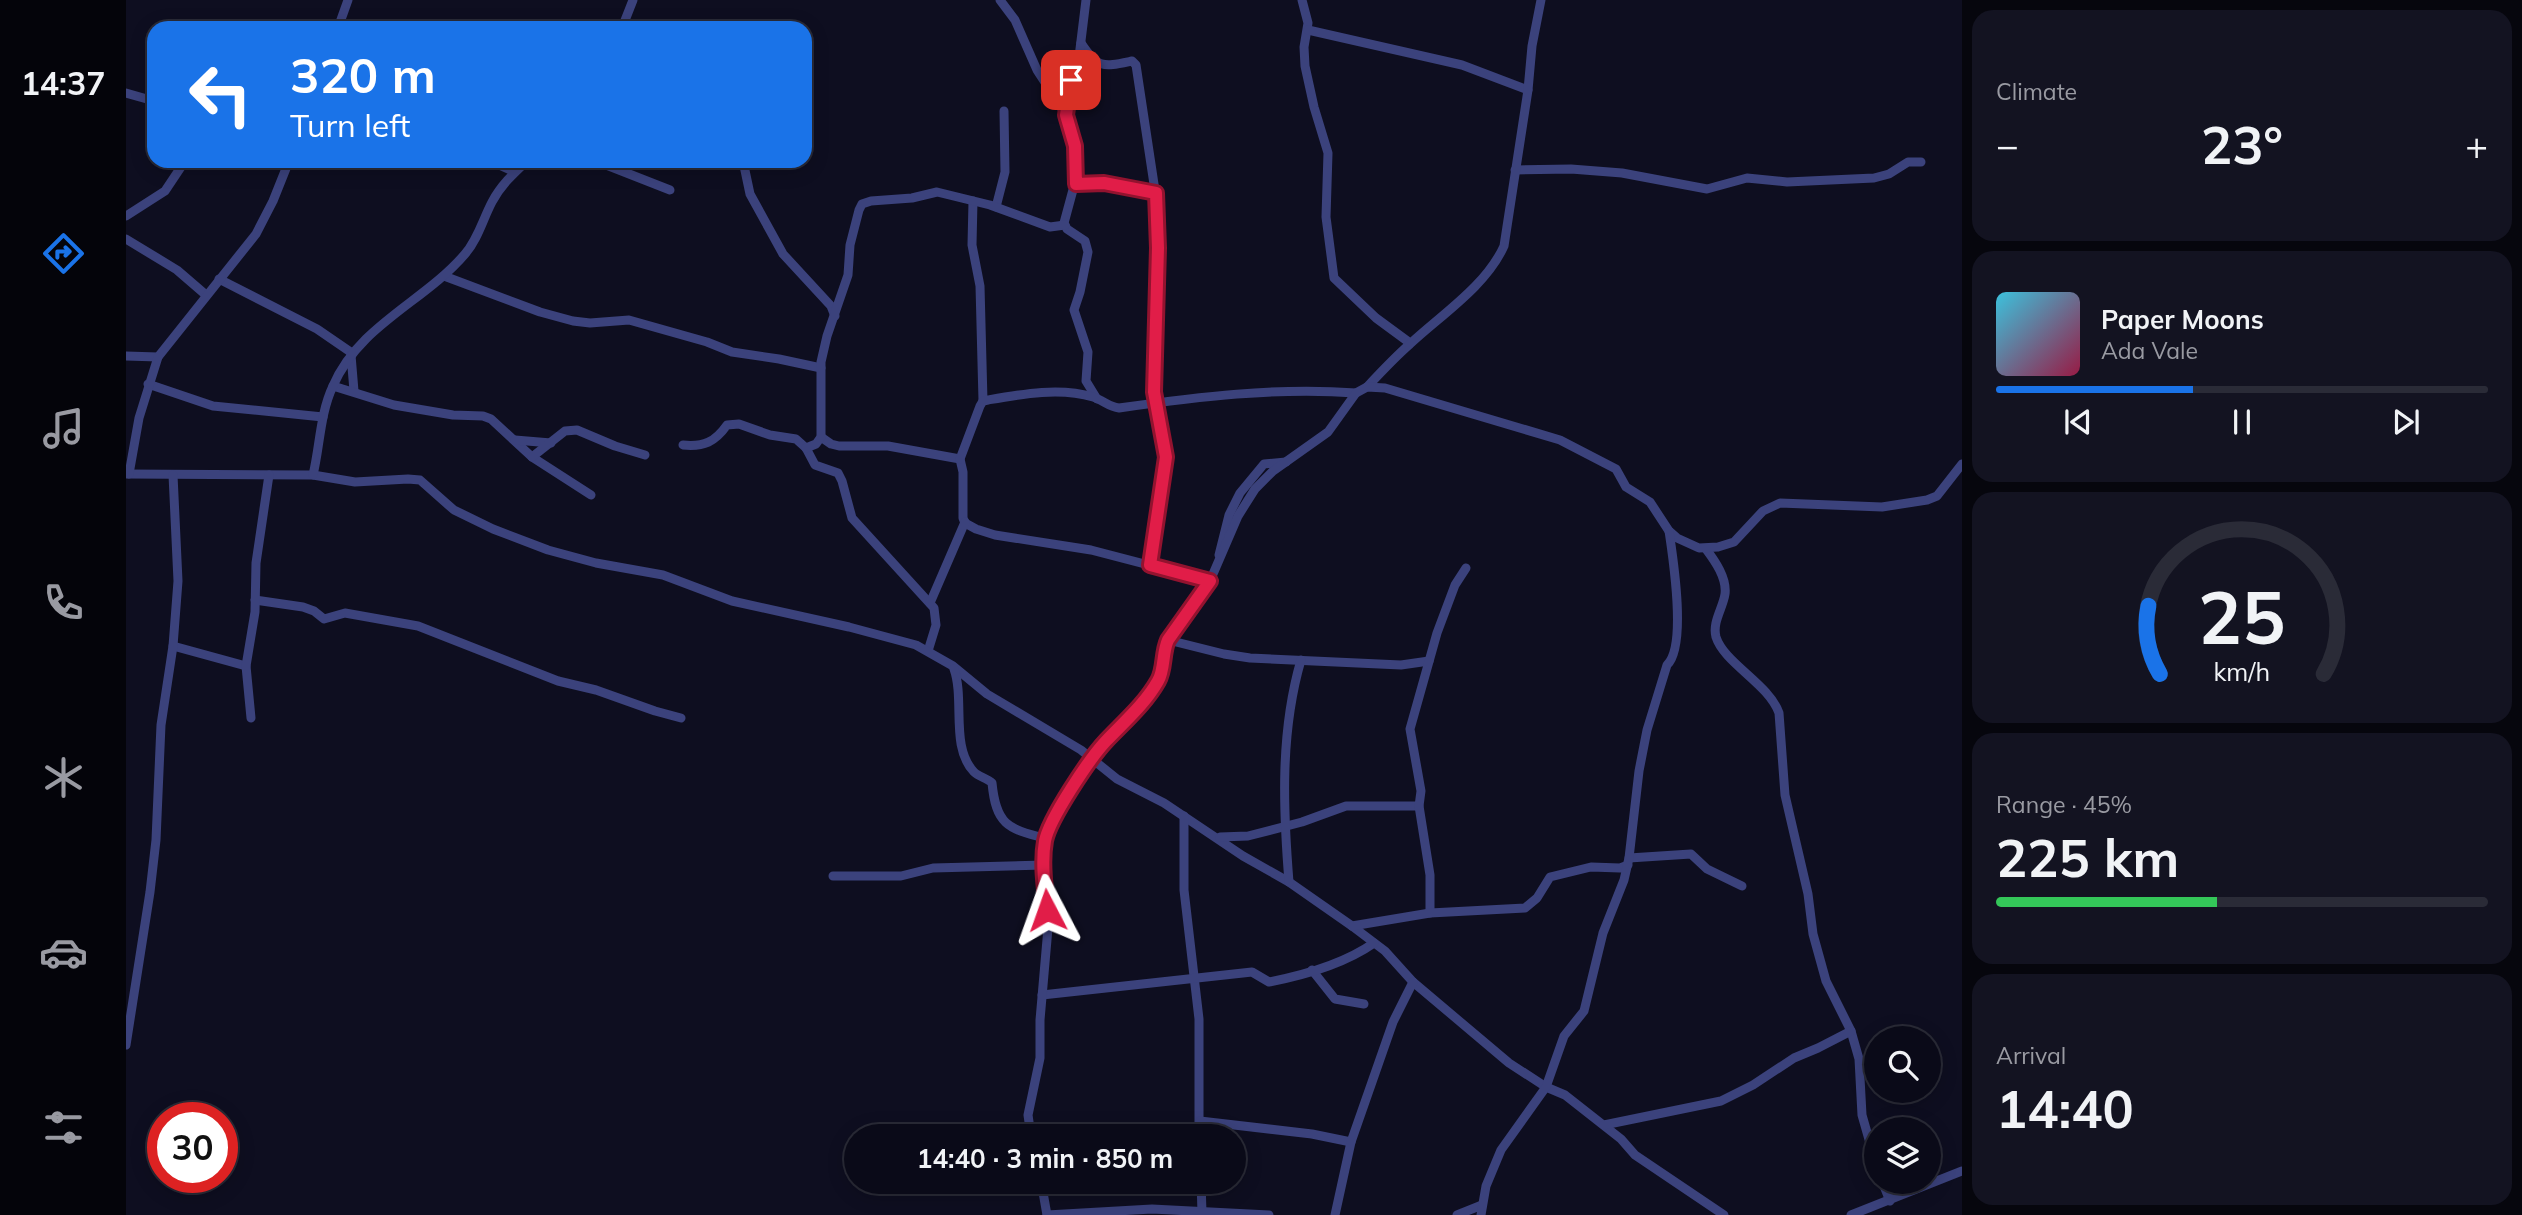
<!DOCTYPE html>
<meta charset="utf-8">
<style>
body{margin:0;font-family:Mulish,sans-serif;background:#131321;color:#f1f3f6;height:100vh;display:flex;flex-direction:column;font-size:26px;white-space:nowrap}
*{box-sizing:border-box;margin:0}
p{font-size:23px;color:#999aa2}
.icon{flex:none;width:38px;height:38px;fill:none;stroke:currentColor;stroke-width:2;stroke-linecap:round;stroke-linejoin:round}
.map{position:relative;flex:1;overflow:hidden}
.drawer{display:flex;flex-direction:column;gap:10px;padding:10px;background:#06060d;width:560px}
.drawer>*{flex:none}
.guide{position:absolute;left:21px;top:21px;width:665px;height:147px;border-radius:21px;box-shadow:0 4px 18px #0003,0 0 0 2px #2a2b37;background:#1a73e8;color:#fff;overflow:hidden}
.fabs{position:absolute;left:1738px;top:1026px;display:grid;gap:14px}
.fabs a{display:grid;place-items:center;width:77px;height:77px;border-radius:50%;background:#0a0a18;box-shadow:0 4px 18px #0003,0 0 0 2px #2a2b37;font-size:35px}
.speed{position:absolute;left:21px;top:1102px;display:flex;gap:14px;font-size:35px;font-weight:700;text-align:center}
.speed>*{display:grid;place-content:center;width:91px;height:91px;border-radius:50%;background:#0a0a18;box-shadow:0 4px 18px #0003,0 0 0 2px #2a2b37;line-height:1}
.speed .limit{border:10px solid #d22;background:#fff;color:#111}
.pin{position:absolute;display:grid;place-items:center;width:60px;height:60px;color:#fff;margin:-30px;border-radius:14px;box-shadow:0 4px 10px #0006}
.me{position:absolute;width:77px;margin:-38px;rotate:356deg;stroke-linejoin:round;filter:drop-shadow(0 0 5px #0008)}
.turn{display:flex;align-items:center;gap:24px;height:147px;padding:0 28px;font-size:32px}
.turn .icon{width:91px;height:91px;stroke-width:2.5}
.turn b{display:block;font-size:49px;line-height:60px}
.big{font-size:52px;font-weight:700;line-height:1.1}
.drawer .widget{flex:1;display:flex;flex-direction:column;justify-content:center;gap:10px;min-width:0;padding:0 24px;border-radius:21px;background:#131321}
.drawer .dial{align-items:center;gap:0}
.dial svg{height:182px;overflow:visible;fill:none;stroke:#2a2b37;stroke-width:7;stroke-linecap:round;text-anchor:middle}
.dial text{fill:#f1f3f6;stroke:none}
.song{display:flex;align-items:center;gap:21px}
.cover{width:84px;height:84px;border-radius:10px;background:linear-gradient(135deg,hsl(190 70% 55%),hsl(340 70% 35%))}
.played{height:7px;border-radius:4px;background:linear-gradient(90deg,#1a73e8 40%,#2a2b37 40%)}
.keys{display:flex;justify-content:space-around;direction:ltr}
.heat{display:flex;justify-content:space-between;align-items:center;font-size:38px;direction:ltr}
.charge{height:10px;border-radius:5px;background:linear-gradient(90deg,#34c759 45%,#2a2b37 0)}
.trip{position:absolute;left:718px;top:1124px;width:402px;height:70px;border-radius:35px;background:#0a0a18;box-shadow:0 4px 18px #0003,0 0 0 2px #2a2b37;font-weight:700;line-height:70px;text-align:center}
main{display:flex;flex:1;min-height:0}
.menu{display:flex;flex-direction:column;width:126px;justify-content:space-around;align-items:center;background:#04040a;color:#999aa2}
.menu .icon{width:49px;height:49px}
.menu .selected{color:#1a73e8}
.menu b{font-size:32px;color:#f1f3f6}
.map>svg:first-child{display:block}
</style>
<main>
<nav class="menu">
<b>14:37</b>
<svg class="icon selected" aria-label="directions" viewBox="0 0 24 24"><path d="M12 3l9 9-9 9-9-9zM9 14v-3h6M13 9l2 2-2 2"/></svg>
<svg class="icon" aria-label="music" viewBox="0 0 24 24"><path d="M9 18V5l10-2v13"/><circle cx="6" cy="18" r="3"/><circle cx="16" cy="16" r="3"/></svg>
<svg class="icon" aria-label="phone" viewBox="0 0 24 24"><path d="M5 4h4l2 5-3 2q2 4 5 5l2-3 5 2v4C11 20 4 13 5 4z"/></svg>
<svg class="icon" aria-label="climate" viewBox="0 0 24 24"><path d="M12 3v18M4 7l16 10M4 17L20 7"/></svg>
<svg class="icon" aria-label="car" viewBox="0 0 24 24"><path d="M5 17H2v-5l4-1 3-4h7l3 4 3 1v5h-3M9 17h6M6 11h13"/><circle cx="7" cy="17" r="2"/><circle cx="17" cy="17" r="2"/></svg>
<svg class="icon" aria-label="filters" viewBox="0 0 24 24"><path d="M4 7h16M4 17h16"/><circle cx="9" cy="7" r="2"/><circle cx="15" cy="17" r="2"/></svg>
</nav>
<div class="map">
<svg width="1836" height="1215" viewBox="0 0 1836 1215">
<rect width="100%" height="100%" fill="#0e0e20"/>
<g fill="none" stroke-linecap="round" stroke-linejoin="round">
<!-- minor -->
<g stroke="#3b427c" stroke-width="9">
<polyline points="874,0 889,20 911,70 935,107 945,128 949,146 951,175 938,223 941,229 959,241 962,252 954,292 948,310 962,352 960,381 971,399"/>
<polyline points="1176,0 1182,23 1178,47 1179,66 1188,107 1202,153 1200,217 1208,278 1250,318 1284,343"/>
<polyline points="212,28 222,0"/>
<polyline points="496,28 507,0"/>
<polyline points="1182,30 1336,65 1402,90"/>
<path d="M 955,43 C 972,69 977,67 1006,61 L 1010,65 L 1031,204 L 1029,403"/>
<polyline points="0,93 28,101"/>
<polyline points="940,115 945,80 953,57 960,0"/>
<polyline points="364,161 389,172"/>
<polyline points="470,161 544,190"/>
<polyline points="617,161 624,194 657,254 705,306 709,316"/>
<polyline points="1389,170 1445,169 1496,173 1581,189 1621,178 1661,182 1748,178 1763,174 1782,162 1795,162"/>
<polyline points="950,184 978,183 1030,193"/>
<polyline points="847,201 846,245 854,286 857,401"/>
<polyline points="870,207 879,172 878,111"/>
<polyline points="0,216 39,191 59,161"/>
<polyline points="0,239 51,270 80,295"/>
<polyline points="318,276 414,312 447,321 464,323 503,320 581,342 606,352 653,359 695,368"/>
<polyline points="93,279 191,329 226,353"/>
<polyline points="225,355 228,391"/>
<polyline points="0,356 32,357"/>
<polyline points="22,384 87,406 197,417"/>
<polyline points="207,386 268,405 327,415 357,416 365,419 406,457 465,495"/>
<path d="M 1241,387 C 1255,372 1269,357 1284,344 C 1315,315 1360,286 1378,246 L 1402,90 L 1406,46 L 1415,0"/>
<polyline points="695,437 705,444 713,446 762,446 834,459 837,472 837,518 839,523 850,529 869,535 965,550 1084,581"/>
<polyline points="389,440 425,443"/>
<path d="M 557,445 C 578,447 589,442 601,425 L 613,424 L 644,435 L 670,439 L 680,448 L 689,465 L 712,473 L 716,481 L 726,518 L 808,608 L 810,625 L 802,651"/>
<polyline points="680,448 690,444 695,437 695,362 701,336 722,275 724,245 733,210 736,204 745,201 786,198 811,192 864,205 924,227 939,225"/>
<polyline points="406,457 439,431 451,430 489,446 519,455"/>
<path d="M 834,459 L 854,406 L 857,401 L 862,400 C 896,394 934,387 967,397 C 977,400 983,407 993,408 C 1071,397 1150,387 1230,393"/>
<polyline points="0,474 187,475 229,482 282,479 294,480 328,510 367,529 422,550 470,563 537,575 606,601 723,627 790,645 827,666 861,694 955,750 991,779 1038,803 1117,856 1163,882 1226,926 1259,951 1287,982 1383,1063 1420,1087 1439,1095 1495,1139 1509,1155 1598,1215"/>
<polyline points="3,474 13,418 32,357 130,234 147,201 163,161"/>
<path d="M 187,475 C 194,446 194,413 207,386 C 233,325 298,302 339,254 C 352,239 357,219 366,202 C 375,185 387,174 401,161"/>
<path d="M 1580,549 C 1589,561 1601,578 1599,594 C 1597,608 1586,622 1590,637 C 1598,663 1643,684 1653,713 L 1659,795 L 1682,894 L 1687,934 L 1700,981 L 1725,1031 L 1733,1059 L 1736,1115 L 1750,1164"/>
<polyline points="1093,555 1103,515 1114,493 1138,464 1160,462"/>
<polyline points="1024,565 1039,457 1031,403"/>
<polyline points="129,600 177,607 188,611 198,619 219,613 292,626 432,681 470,690 529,711 555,718"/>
<polyline points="804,603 839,522"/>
<polyline points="1042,640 1098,654 1124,658 1275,665 1303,661"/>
<polyline points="47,646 120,666"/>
<path d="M 828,669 C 839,700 824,747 848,772 C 853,777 861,778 866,783 C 870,824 881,829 919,838"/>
<polyline points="125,718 120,666 129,612 130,563 143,475"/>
<polyline points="1058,816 1058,890 1073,1019 1073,1136"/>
<polyline points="1094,837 1122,836 1176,822 1220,806 1293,806"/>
<polyline points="1503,858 1565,854 1581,869 1616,886"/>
<polyline points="707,876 775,876 807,868 918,865"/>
<path d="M 1163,882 C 1157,808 1154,732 1175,660"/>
<polyline points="1304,913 1304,875 1293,806 1295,791 1284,729 1311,633 1329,585 1340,568"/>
<polyline points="1226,926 1304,913 1399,908 1411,898 1424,877 1465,867 1494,868 1502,865"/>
<polyline points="1186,970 1209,999 1238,1004"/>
<path d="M 916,995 L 1126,972 L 1143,982 C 1179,975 1218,964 1248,943"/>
<polyline points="0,1045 24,892 30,840 35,725 47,646 52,581 47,475"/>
<polyline points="1074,1121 1186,1134 1225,1142"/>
<polyline points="1478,1125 1595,1101 1627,1085 1668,1058 1692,1048 1725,1031"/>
<polyline points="905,1136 902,1115 914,1058 914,1020 922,928 918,857 919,838 926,822 972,749 1011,709 1033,680 1038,651 1042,640 1084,581 1112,516 1129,489 1147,471 1202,432 1230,393 1241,387 1259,388 1434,440 1490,469 1500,487 1524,502 1543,531 1551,538 1573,548 1592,547 1608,542 1637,511 1654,503 1756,507 1801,500 1811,496 1836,464"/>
<polyline points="915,1181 921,1215"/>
<polyline points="1075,1181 1076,1213"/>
<polyline points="1756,1181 1764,1201"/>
<polyline points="921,1215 1026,1209 1143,1215"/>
<polyline points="1209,1215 1225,1142 1267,1022 1287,982"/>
<polyline points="1331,1215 1356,1205"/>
<path d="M 1355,1215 L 1360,1186 L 1375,1150 L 1420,1087 L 1438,1036 L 1458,1011 L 1477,933 L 1498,880 L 1503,858 L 1513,771 L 1521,730 L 1541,665 C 1561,646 1547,558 1543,531"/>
<polyline points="1725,1215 1836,1171"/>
</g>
</g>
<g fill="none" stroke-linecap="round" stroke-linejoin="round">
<defs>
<path id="route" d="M 921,910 C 919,888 915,863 919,841 C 923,819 964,758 980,741 C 998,722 1019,704 1032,681 C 1039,669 1036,653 1042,640 L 1084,581 L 1024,565 L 1040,457 L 1028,392 L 1032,248 L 1030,193 L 978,183 L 950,184 L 949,146 L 940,115 L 945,80"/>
</defs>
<!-- route casing -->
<use href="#route" stroke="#92132f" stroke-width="18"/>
<!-- route -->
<use href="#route" stroke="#e11d48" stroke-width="12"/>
</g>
</svg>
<div class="fabs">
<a><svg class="icon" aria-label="search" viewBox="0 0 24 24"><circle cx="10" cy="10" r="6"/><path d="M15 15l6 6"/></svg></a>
<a><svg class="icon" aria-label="layers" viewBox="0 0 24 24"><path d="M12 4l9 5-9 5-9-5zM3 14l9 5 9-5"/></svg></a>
</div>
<div class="speed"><div class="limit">30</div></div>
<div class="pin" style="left:945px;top:80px;background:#d93025"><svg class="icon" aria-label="arrive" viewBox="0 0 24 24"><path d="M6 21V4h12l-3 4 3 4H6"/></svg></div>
<svg class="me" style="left:921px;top:910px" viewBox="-20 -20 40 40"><path d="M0-17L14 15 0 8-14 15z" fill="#e11d48" stroke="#fff" stroke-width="4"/></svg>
<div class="trip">14:40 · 3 min · 850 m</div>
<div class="guide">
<div class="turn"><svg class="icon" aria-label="left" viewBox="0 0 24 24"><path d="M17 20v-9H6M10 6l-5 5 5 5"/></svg><div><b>320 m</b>Turn left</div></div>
</div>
</div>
<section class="drawer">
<div class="widget"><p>Climate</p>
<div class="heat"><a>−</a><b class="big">23°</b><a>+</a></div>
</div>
<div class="widget">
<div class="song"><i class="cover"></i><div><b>Paper Moons</b><p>Ada Vale</p></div></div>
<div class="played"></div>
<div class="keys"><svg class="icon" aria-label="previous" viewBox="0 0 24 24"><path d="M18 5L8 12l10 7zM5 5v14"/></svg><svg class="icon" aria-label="pause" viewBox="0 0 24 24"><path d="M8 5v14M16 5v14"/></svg><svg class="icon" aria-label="next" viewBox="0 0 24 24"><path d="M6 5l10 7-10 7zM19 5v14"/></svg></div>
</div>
<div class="widget dial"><svg viewBox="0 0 100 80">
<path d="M14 69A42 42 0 1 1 86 69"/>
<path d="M14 69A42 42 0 0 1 9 39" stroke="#1a73e8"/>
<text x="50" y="56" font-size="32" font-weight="700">25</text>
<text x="50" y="72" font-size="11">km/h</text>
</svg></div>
<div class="widget"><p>Range · 45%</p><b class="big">225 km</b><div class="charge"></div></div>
<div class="widget"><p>Arrival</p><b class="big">14:40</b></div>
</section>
</main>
